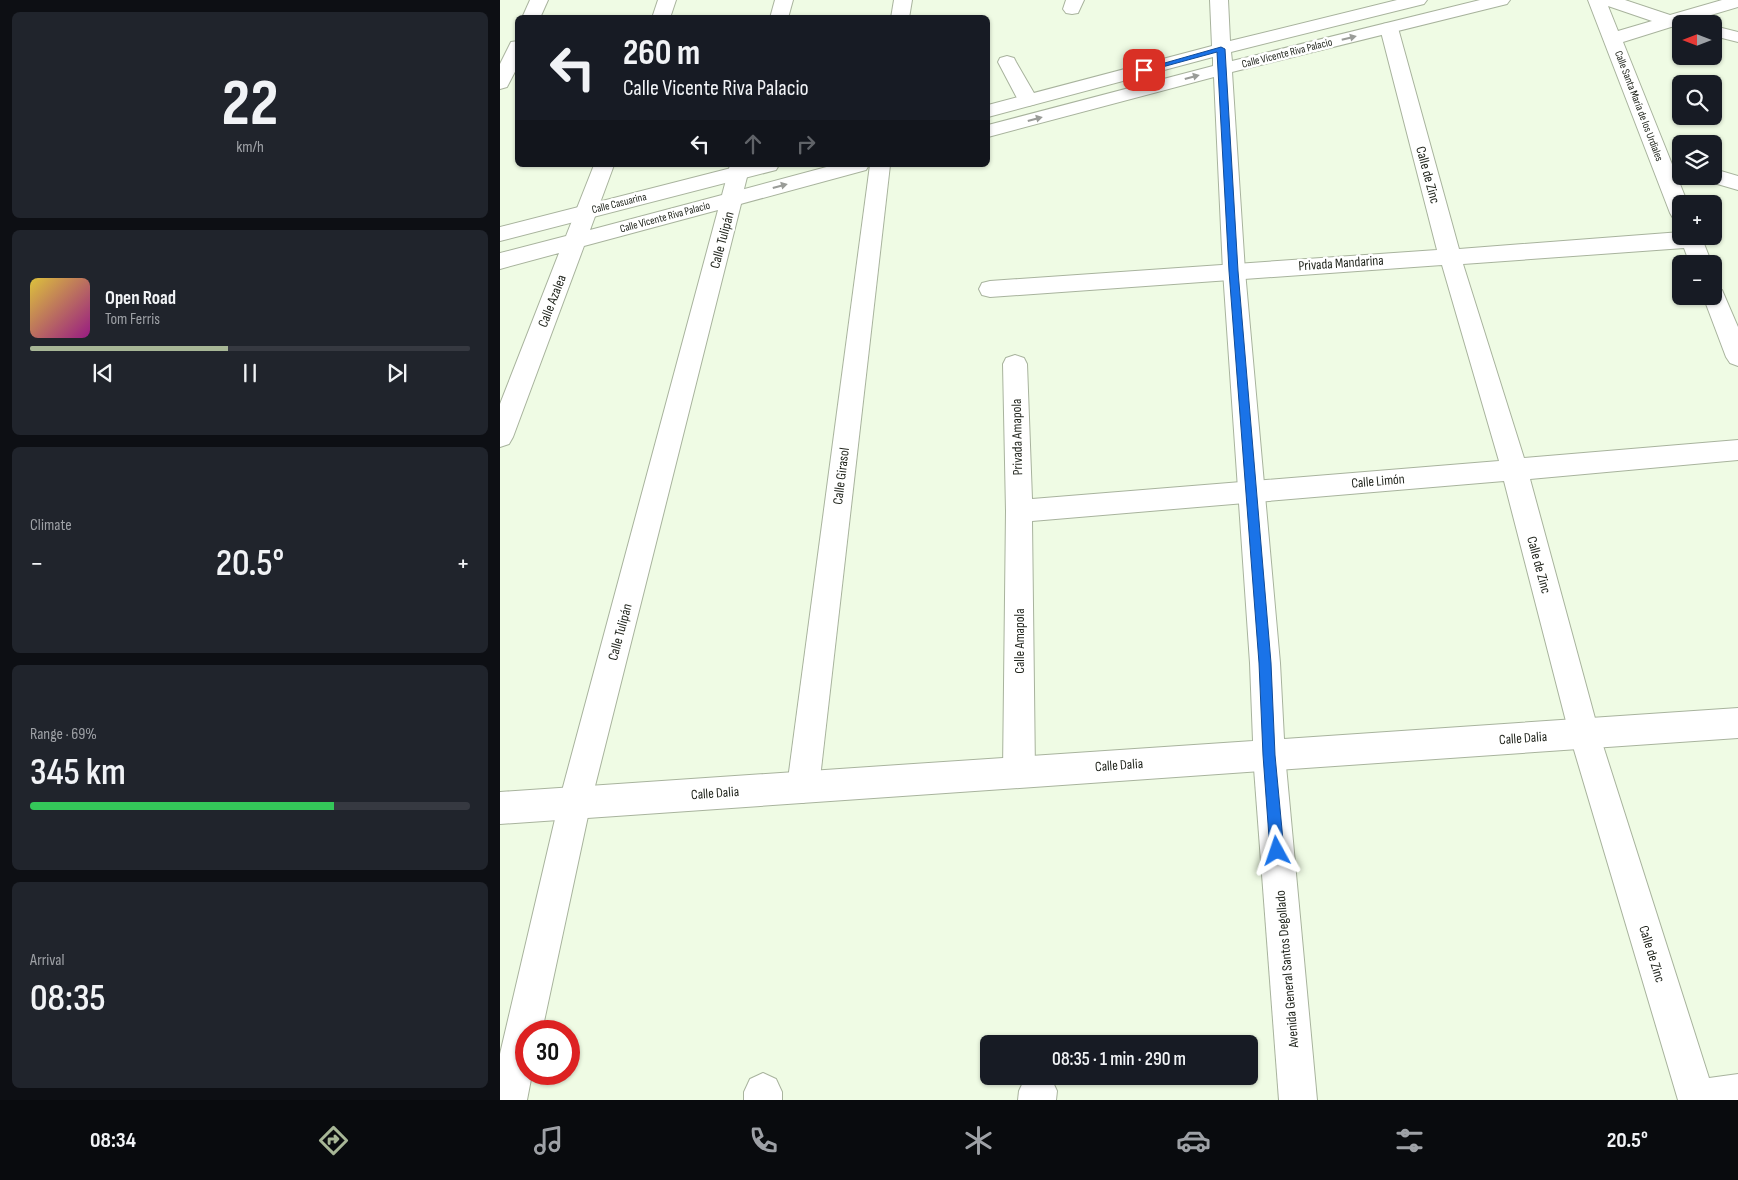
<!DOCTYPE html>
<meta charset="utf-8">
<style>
body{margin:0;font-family:"Sofia Sans Condensed",sans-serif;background:#20242c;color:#f1f3f6;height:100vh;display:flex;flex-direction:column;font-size:19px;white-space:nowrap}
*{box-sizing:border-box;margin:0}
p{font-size:16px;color:#9ea1a6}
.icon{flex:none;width:28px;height:28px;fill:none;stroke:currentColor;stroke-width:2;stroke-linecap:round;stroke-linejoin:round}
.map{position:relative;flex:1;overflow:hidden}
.drawer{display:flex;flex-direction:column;gap:12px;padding:12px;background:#0d0f14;width:500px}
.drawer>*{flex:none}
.hud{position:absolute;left:15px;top:15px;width:475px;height:152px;border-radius:8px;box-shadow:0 1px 4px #0004;background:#171b24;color:#f1f3f6;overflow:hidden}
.needle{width:32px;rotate:270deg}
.tools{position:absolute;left:1172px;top:15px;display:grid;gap:10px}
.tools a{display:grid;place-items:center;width:50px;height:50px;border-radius:8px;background:#171b24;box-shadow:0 1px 4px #0004;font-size:25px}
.speed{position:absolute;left:15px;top:1020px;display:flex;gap:10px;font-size:25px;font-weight:700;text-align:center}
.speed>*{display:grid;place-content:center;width:65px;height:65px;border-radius:50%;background:#171b24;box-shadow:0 1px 4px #0004;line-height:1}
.speed .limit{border:8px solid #d22;background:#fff;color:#111}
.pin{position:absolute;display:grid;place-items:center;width:42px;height:42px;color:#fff;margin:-21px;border-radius:10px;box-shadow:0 2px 8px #0006}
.me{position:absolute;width:55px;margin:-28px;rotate:355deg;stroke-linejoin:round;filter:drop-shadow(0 0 4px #0008)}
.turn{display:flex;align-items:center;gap:18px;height:105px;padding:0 25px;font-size:22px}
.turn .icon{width:65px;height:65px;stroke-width:2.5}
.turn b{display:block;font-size:35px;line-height:42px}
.lanes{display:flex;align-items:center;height:48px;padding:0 25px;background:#0003;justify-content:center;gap:25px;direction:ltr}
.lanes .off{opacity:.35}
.big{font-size:38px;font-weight:600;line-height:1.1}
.drawer .tile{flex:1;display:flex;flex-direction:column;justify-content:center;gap:8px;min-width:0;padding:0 18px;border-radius:8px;background:#20242c}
.drawer .dial{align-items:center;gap:0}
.dial b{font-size:65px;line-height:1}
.song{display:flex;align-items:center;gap:15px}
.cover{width:60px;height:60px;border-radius:8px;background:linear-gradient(135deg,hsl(50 70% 55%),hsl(310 70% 35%))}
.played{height:5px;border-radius:2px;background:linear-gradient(90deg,#a7b696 45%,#363941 45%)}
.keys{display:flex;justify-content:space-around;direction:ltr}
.heat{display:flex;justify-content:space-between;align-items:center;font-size:28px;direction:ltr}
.charge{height:8px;border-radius:4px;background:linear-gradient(90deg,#34c759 69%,#363941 0)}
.trip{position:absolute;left:480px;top:1035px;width:278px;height:50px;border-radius:8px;background:#171b24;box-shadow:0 1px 4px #0004;font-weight:600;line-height:50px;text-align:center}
.dock{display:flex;height:80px;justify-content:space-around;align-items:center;background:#090b0e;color:#9ea1a6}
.dock .icon{width:35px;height:35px}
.dock .on{color:#a7b696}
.dock b{font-size:22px;color:#f1f3f6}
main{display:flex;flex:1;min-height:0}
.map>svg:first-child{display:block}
</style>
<main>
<section class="drawer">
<div class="tile dial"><b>22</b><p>km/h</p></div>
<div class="tile">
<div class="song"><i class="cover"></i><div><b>Open Road</b><p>Tom Ferris</p></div></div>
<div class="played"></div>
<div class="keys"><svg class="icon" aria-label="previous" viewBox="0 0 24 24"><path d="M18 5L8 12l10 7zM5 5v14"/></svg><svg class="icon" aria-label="pause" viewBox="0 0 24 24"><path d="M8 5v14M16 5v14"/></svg><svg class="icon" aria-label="next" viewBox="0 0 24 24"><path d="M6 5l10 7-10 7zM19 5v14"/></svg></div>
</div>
<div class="tile"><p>Climate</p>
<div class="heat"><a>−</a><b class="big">20.5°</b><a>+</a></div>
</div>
<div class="tile"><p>Range · 69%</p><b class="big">345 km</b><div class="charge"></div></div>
<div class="tile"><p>Arrival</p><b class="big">08:35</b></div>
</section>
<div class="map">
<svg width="1238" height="1100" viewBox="0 0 1238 1100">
<rect width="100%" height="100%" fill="#effbe4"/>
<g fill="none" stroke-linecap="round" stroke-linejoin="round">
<defs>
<g id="minor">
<polygon points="30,0 48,0 40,18 22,18"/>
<polygon points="158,0 176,0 170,18 152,18"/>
<polygon points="275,0 293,0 288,18 270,18"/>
<polygon points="394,0 412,0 409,18 391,18"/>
<polygon points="566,0 584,0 578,13 572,14 566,13 563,9"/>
<path d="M 1088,0 L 1125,0 L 1170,15 L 1222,0 L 1238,0 L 1238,7 L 1184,23 L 1181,26 L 1171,27 L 1123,42 L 1188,204 L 1181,204 L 1181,220 L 1173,218 L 1170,213 ZM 1108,6 L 1152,21 L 1118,31 Z"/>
<polygon points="889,23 895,24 898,28 959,249 1181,232 1181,236 1201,236 1212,264 1190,264 1184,248 963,264 1024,458 1238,440 1238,460 1030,479 1099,733 1209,1078 1238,1074 1238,1100 1178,1100 1069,733 1004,481 532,521 535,772 530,783 519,787 508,783 503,772 506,511 503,364 506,358 515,355 524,358 527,364 532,499 999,461 942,265 490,297 482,295 479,289 482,283 490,281 937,250 880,28 883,24"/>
<polygon points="1214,26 1238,32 1238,42 1214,36"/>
<polygon points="18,41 18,66 7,87 0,89 0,64 11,42"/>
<polygon points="507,56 514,58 516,62 538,100 535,104 528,106 521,104 518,100 498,62 500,58"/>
<polygon points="94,165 114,165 90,230 222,195 230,165 250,165 242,197 244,199 241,204 91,802 42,1031 26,1031 26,1074 32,1074 27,1100 0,1100 0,1054 59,802 218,210 84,246 13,437 9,444 0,447 0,404 59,253 0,269 0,253 66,236"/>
<polygon points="370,165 390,165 319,787 314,798 303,803 292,798 287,787"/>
<polygon points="1214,169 1238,176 1238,190 1207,181 1204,176 1214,176"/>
<polygon points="1214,288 1222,290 1238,327 1238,366 1230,363 1226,357 1203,296 1214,296"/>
<polygon points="769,740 780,744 785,755 817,1100 779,1100 753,755 758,744"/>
<polygon points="263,1073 276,1079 282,1092 282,1100 244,1100 244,1092 250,1079"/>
<polygon points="529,1076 551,1078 557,1091 556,1100 518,1100 519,1091 525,1078"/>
</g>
<g id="tertiary">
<polygon points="710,0 728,0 730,41 897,0 927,0 924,4 731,52 732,61 980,0 1010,0 1007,4 732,72 745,271 780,663 784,739 1238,708 1238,738 0,824 0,792 753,741 750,663 723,271 714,77 488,137 488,125 713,66 713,57 488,117 488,105 712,46"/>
<polygon points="243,165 279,165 276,170 0,241 0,227"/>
<polygon points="334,165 369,165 366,170 233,206 226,204 222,199 226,194"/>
</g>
</defs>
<!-- minor casing -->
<use href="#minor" stroke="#a8b39d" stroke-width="2"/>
<!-- tertiary casing -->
<use href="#tertiary" stroke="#a8b39d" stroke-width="2"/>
<!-- minor -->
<use href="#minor" fill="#fff" fill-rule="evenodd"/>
<!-- tertiary -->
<use href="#tertiary" fill="#fff" fill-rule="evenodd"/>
</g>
<!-- one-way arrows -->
<defs><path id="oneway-solid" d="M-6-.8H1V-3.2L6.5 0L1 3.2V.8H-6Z" transform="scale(1.25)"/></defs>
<g fill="#9a9c98">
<use href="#oneway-solid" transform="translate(849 38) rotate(-14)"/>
<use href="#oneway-solid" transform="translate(692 77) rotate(-15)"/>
<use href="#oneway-solid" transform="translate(535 119) rotate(-15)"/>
<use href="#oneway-solid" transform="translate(280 186) rotate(-15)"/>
</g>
<!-- route -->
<polygon fill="#1a73e8" stroke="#114b97" points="721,47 725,49 738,271 771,663 775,755 784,851 782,856 777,858 772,856 770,851 763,755 759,663 729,271 717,52 644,72 640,70"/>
<g text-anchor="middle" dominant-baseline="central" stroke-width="5" stroke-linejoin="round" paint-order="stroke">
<!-- far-street labels -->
<g font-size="11" fill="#1f231b" stroke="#fff">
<text transform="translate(787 53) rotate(-14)">Calle Vicente Riva Palacio</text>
<text transform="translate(1139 106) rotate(69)">Calle Santa María de los Urdiales</text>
<text transform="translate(119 203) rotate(-14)">Calle Casuarina</text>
<text transform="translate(165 217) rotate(-15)">Calle Vicente Riva Palacio</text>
</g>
<!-- street labels -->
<g font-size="14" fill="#1f231b" stroke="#fff">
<text transform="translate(928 175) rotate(75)">Calle de Zinc</text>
<text transform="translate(222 240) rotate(-75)">Calle Tulipán</text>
<text transform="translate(841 263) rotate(-4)">Privada Mandarina</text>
<text transform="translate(52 301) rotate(-69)">Calle Azalea</text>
<text transform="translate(517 437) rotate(-91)">Privada Amapola</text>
<text transform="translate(341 476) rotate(-83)">Calle Girasol</text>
<text transform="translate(878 481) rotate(-5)">Calle Limón</text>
<text transform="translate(1039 565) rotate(75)">Calle de Zinc</text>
<text transform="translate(120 632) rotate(-75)">Calle Tulipán</text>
<text transform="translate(519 641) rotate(-90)">Calle Amapola</text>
<text transform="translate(1023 738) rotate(-4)">Calle Dalia</text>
<text transform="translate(619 765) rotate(-4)">Calle Dalia</text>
<text transform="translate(215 793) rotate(-4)">Calle Dalia</text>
<text transform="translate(1152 954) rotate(73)">Calle de Zinc</text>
<text transform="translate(787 969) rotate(-95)">Avenida General Santos Degollado</text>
</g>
</g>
</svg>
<div class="tools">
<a><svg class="needle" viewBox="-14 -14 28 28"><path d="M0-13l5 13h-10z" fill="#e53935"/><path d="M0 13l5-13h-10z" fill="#9ea1a6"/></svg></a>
<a><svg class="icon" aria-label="search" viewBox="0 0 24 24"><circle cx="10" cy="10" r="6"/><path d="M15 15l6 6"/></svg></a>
<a><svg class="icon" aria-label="layers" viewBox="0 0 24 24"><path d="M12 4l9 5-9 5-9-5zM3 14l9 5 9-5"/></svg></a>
<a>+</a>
<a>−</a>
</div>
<div class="speed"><div class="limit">30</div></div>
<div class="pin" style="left:644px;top:70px;background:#d93025"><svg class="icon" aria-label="arrive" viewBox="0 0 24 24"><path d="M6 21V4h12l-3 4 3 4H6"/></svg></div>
<svg class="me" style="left:777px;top:851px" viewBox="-20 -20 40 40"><path d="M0-17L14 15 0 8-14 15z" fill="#1a73e8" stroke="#fff" stroke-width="4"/></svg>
<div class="trip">08:35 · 1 min · 290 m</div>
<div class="hud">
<div class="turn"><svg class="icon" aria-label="left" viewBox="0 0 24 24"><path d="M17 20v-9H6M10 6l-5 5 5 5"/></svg><div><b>260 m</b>Calle Vicente Riva Palacio</div></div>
<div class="lanes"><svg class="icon" aria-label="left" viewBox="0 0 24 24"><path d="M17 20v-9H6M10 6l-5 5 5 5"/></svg><svg class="icon off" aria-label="ahead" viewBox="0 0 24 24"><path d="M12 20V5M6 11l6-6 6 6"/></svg><svg class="icon off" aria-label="right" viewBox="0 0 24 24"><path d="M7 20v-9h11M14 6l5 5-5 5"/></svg></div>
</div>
</div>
</main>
<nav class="dock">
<b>08:34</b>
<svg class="icon on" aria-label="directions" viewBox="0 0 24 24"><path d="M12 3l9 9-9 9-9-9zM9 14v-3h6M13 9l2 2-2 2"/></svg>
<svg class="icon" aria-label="music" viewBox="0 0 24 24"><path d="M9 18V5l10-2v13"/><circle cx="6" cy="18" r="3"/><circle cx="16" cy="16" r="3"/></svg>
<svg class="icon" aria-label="phone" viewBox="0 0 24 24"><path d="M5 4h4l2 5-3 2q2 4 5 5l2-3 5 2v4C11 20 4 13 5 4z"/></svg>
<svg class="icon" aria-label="climate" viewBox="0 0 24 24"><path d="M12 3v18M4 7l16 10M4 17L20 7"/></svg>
<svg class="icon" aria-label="car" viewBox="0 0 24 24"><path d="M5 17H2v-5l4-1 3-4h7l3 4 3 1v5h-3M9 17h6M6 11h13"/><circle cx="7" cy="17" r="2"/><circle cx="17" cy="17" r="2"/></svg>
<svg class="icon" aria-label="filters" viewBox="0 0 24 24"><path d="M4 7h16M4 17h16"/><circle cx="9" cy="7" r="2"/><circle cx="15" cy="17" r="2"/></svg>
<b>20.5°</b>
</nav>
